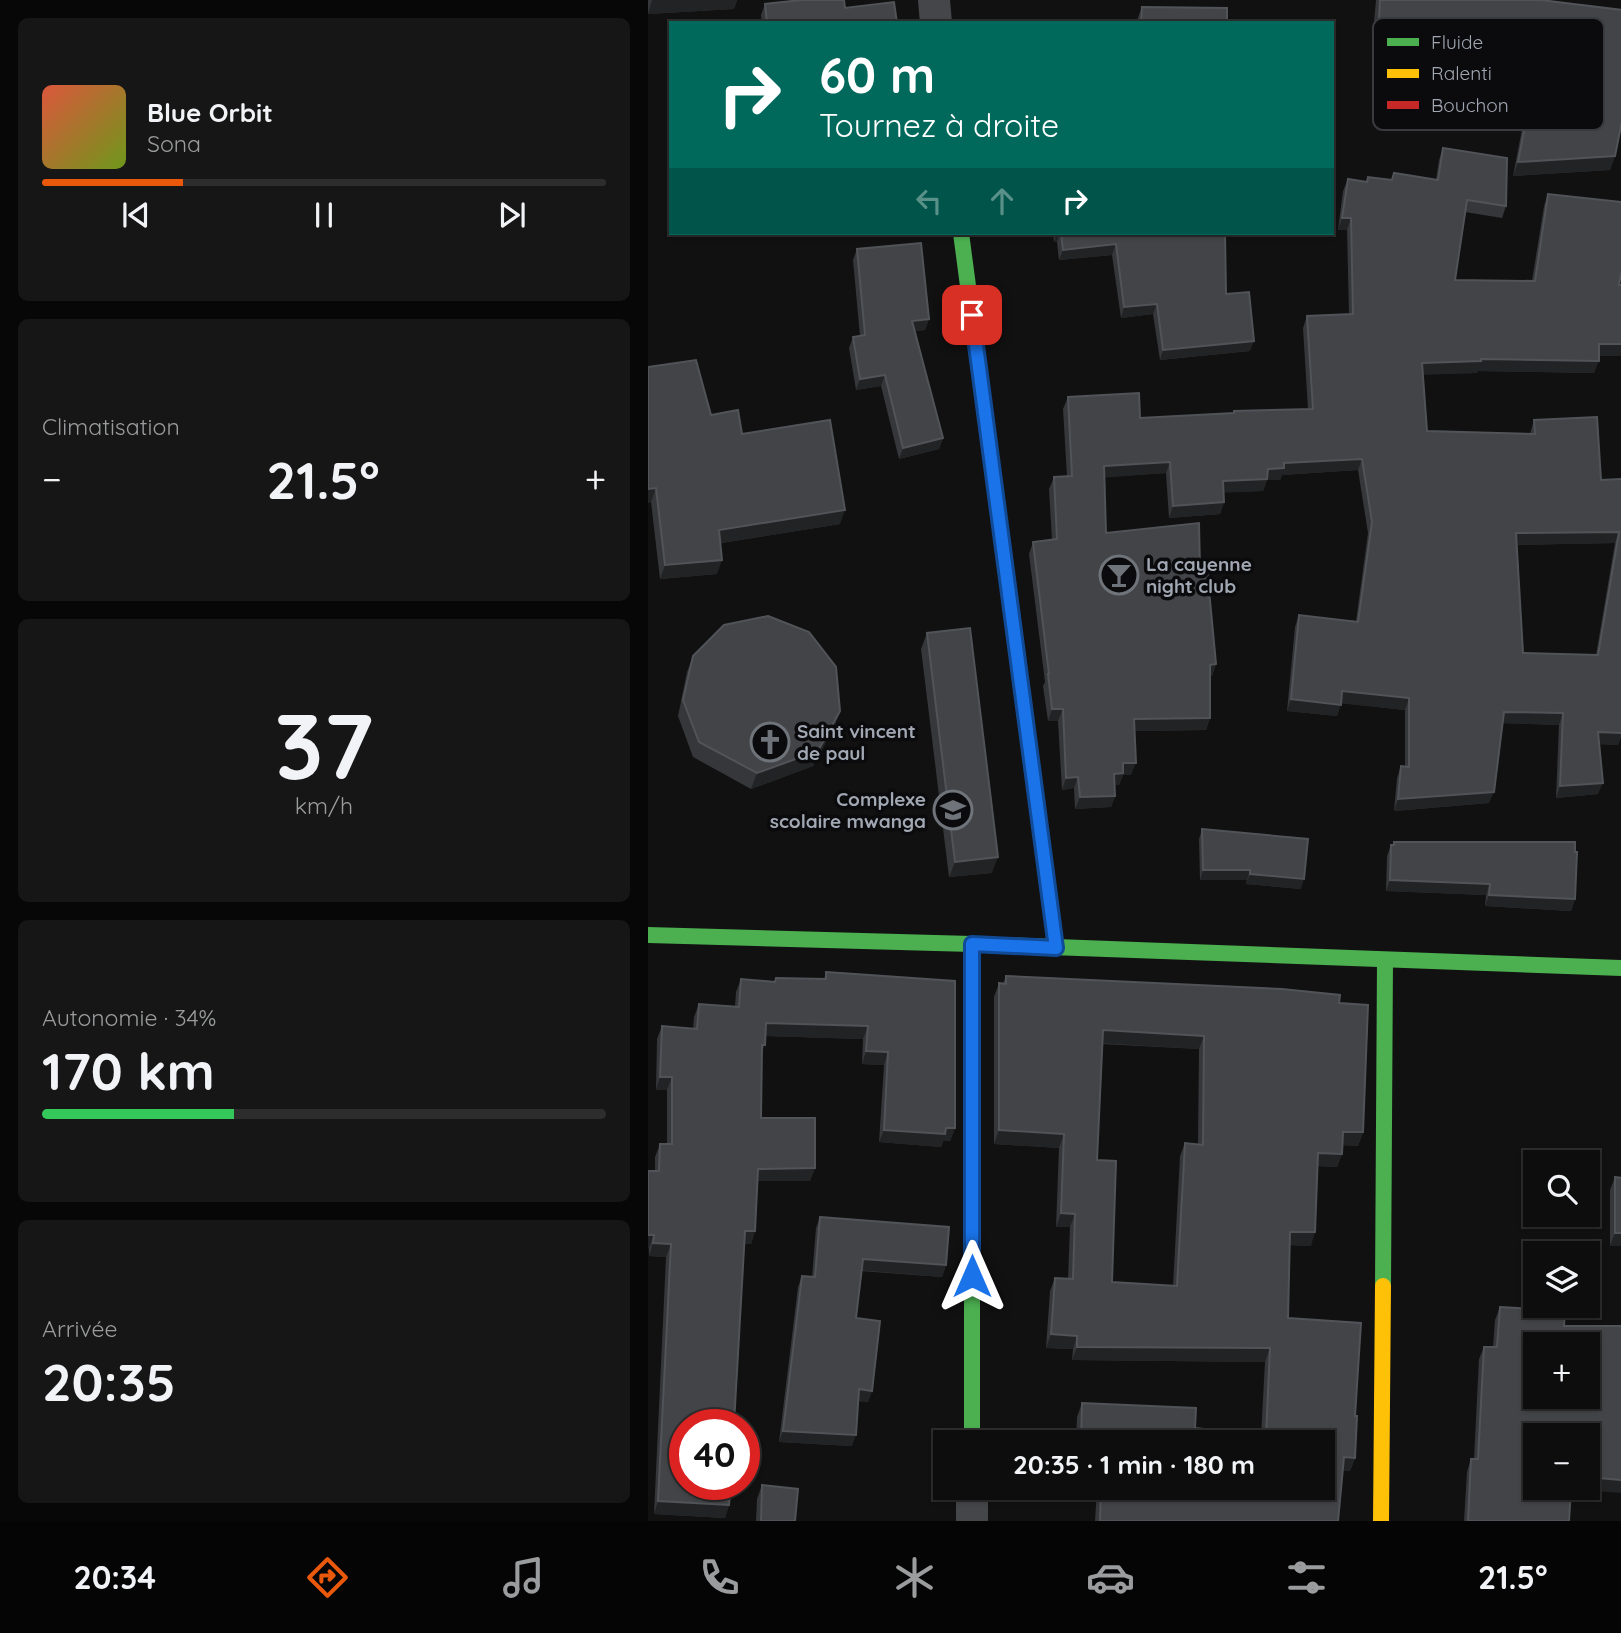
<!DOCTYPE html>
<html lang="fr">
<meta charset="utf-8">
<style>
body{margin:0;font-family:Quicksand,sans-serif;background:#161616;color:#f1f3f6;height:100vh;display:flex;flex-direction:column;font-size:26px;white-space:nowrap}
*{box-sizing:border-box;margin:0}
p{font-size:23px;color:#9a9c9d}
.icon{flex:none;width:38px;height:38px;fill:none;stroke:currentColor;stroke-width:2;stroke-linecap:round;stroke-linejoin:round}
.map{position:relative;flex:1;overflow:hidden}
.panel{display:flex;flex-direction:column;gap:18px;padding:18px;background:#070707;width:648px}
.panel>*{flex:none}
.guide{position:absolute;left:21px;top:21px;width:665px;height:214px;border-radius:0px;box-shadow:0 2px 5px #0004,0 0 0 2px #2d2d2e;background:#00695c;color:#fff;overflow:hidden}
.fabs{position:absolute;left:875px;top:1150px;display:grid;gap:14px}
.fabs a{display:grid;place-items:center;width:77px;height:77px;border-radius:0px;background:#0d0d0d;box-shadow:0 2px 5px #0004,0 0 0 2px #2d2d2e;font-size:35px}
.speed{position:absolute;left:21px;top:1409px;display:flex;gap:14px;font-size:35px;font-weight:700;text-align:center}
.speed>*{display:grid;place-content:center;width:91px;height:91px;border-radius:50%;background:#0d0d0d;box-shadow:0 2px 5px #0004,0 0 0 2px #2d2d2e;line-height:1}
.speed .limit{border:10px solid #d22;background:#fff;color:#111}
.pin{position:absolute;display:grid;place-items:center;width:60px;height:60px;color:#fff;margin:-30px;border-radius:14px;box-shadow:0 4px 10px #0006}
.me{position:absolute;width:77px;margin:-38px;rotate:0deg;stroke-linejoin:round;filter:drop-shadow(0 0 5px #0008)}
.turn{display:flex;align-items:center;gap:24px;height:147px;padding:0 35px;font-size:32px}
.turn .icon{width:91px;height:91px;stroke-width:2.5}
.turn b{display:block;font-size:49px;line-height:60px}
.lanes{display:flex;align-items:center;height:66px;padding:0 35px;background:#0003;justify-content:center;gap:35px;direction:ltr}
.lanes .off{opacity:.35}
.big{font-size:52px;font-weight:700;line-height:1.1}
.panel .widget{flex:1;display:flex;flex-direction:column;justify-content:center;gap:10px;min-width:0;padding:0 24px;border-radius:10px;background:#161616}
.panel .dial{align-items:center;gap:0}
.dial b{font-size:91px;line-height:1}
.song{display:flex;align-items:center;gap:21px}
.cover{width:84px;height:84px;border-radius:10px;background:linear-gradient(135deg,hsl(10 70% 55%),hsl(80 70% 35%))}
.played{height:7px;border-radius:4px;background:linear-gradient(90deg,#ea580c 25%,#2d2d2e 25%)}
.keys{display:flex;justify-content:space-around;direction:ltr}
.heat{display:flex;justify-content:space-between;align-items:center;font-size:38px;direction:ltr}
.charge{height:10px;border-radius:5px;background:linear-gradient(90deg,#34c759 34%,#2d2d2e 0)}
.trip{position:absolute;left:285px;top:1430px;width:402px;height:70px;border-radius:0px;background:#0d0d0d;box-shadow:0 2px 5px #0004,0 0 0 2px #2d2d2e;font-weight:700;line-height:70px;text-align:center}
.dock{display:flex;height:112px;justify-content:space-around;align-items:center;background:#050505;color:#9a9c9d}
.dock .icon{width:49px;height:49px}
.dock .selected{color:#ea580c}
.dock b{font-size:32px;color:#f1f3f6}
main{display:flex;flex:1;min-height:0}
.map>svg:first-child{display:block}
</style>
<main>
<section class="panel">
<div class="widget">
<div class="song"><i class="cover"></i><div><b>Blue Orbit</b><p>Sona</p></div></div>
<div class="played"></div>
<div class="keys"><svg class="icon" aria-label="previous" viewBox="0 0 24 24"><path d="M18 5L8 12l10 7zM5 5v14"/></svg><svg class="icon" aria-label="pause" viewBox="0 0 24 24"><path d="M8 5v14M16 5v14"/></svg><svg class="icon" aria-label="next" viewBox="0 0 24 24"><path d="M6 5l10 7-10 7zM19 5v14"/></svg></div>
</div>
<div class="widget"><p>Climatisation</p>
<div class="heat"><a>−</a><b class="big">21.5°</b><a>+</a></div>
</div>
<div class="widget dial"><b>37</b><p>km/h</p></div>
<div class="widget"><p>Autonomie · 34%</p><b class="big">170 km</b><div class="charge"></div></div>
<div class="widget"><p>Arrivée</p><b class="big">20:35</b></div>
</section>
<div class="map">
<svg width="974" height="1521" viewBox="0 0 974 1521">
<rect width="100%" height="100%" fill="#111"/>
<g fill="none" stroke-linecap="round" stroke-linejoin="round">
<!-- street -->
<g stroke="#45464a" stroke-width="32">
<polyline points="286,0 288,23"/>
<polyline points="324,1521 324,1488"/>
</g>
<!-- fast -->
<g stroke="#4caf50" stroke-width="16">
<polyline points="313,233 387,792"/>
<polyline points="0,935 324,944 974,968"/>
<polyline points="324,944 324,1442"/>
<polyline points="735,1286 737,961"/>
</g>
<!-- slow -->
<polyline stroke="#ffc107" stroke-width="16" points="733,1521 735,1286"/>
<!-- jam -->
<polyline stroke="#c62828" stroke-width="16" points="387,792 408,948"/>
</g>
<!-- wall -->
<g fill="#36373a" fill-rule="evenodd">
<polygon points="0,0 89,0 86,9 0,14"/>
<polygon points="728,0 893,0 967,156 962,170 865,176 888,56 793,44 794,37 725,33"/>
<polygon points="117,4 197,8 249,23 114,23 113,15"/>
<polygon points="494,7 579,23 488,23"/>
<path d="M 795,148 L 858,206 L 854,218 L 817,212 L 807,280 L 884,281 L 896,206 L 900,194 L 951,356 L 946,373 L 830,371 L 829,373 L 775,374 L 779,431 L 882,434 L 886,420 L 953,480 L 974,479 L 974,734 L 970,745 L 951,744 L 950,794 L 908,798 L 911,725 L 854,723 L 841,803 L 746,811 L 749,778 L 753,766 L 757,767 L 757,710 L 693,703 L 689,716 L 639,711 L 647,627 L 651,615 L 708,621 L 720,533 L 710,470 L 634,475 L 632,480 L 619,480 L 615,491 L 576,492 L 576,502 L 572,514 L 521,518 L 518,473 L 457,477 L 458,533 L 552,570 L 568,664 L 564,676 L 562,676 L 562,718 L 558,730 L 486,731 L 483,775 L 475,775 L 471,785 L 467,785 L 467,796 L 463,807 L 427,809 L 426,788 L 414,790 L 410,721 L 400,721 L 395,686 L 397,682 L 381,554 L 385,542 L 404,540 L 401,489 L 406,477 L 419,477 L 415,409 L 420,397 L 492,418 L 585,413 L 586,411 L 660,409 L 655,328 L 659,316 L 701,314 L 699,230 L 690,230 L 695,191 L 700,179 L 718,182 L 720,177 L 743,180 L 746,173 L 788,180 L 791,160 ZM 967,543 L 948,655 L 875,653 L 869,545 Z"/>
<polygon points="405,233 577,233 578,294 602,351 512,360 505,314 473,318 464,255 411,260 409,242 406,242"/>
<polygon points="209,249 281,319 277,330 267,331 295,438 291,449 251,459 233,386 208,390 201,348 205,337 212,336 205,260"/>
<polygon points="0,367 63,415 94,434 192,524 73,543 69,574 12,579 3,502 0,503"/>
<polygon points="279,633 344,873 301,877 273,649"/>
<polygon points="45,656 192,711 186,727 165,766 103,789 45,757 30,716 39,672"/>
<polygon points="554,829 653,889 598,884 599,880 552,880 551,839"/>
<polygon points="746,842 927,899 923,911 837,906 838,895 738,891 739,856 743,845 745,845"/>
<polygon points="178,972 307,1128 302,1141 295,1141 293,1147 231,1142 236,1065 214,1064 215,1039 118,1036 114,1054 113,1118 167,1168 162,1181 109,1181 107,1231 103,1244 96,1244 81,1505 77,1518 6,1514 18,1257 1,1256 0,1171 7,1171 7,1157 12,1144 19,1144 19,1090 8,1090 9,1039 14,1026 45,1029 46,1017 51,1004 87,1006 88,992 93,979 126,982 128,978 176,979"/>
<path d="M 358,976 L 691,1003 L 715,1132 L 710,1146 L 694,1145 L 694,1154 L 689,1167 L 669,1166 L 663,1246 L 642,1245 L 640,1318 L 707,1416 L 707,1458 L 702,1471 L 695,1471 L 690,1521 L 447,1521 L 449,1488 L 676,1488 L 676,1442 L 428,1442 L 429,1417 L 434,1403 L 547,1428 L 613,1436 L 617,1362 L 424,1360 L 425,1349 L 398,1348 L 402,1291 L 407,1278 L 420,1279 L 422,1227 L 408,1227 L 411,1148 L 346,1144 L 346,997 L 351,983 L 355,983 ZM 454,1044 L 551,1049 L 550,1144 L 537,1143 L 532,1156 L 525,1286 L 464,1282 L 449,1160 Z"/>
<polygon points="967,1177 974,1246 962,1246 962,1190"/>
<polygon points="172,1217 298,1265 294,1277 213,1271 208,1318 224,1391 220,1402 210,1401 204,1446 131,1442 150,1287 154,1276 164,1277 168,1228"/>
<polygon points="852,1307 916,1326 922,1489 921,1521 816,1521 819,1472 823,1459 826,1459 831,1359 836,1347 845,1347 847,1320"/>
<polygon points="114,1485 147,1521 108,1521 109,1499"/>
</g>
<!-- shaded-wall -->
<g fill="#222324">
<polygon points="4,0 89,0 86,9 0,14"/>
<polygon points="731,19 799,23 794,37 725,33"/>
<polygon points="798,30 893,42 888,56 793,44"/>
<polygon points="967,156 962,170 865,176 870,162"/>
<polygon points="694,218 703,218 699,230 690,230"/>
<polygon points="409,233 412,233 409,242 406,242"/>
<polygon points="468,244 464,255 411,260 415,250"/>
<polygon points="509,304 505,314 473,318 476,307"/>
<polygon points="281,319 277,330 260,332 264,321"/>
<polygon points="606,341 602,351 512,360 515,350"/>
<polygon points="951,344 974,344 974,356 947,356"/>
<polygon points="833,359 951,361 946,373 830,371 829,373 770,375 774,363"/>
<polygon points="237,375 233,386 208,390 212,379"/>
<polygon points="295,438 291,449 251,459 255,448"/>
<polygon points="714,459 710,470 634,475 632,480 619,480 615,491 570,493 575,481 636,463"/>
<polygon points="522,462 518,473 452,478 456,466"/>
<polygon points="8,488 3,502 0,503 0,489"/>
<polygon points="576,502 572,514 521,518 525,506"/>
<polygon points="197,510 192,524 66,544 71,530"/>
<polygon points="971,532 967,543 864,545 868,533"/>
<polygon points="74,560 69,574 12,579 17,565"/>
<polygon points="568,664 564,676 557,677 562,665"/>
<polygon points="694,691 761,698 757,710 690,703"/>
<polygon points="643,699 693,705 689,716 639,711"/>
<polygon points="404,709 415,709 410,721 400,721"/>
<polygon points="192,711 186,727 165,766 103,789 109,773"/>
<polygon points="856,712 915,713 911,725 851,723"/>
<polygon points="562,718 558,730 482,731 486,719"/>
<polygon points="950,732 974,733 974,734 970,745 946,744"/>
<polygon points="475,763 488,763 483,775 475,775 471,785 462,785 466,774"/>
<polygon points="430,777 426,788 414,790 418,778"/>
<polygon points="955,783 950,794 908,798 912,786"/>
<polygon points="846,792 841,803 746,811 750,799"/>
<polygon points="467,796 463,807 427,809 432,797"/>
<polygon points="350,857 344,873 301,877 307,862"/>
<polygon points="555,870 602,870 599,880 552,880"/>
<polygon points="602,874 656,879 653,889 598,884"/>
<polygon points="742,880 842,884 838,895 738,891"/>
<polygon points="841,895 927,899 923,911 837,906"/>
<polygon points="118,1023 220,1026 215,1039 114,1036"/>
<polygon points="455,1030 556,1036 551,1049 450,1043"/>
<polygon points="218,1051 240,1052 236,1065 214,1064"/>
<polygon points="12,1077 24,1077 19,1090 8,1090"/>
<polygon points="298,1128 307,1128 302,1141 295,1141 293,1147 231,1142 236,1130"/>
<polygon points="351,1130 416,1134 411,1148 346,1144"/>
<polygon points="695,1132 715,1132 710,1146 690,1145"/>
<polygon points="670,1153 694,1154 689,1167 665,1166"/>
<polygon points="167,1168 162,1181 105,1181 110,1169"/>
<polygon points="413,1213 427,1214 422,1227 408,1227"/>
<polygon points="97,1231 107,1231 103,1244 92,1244"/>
<polygon points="642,1232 667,1232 663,1246 637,1245"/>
<polygon points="967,1233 974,1233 974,1246 962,1246"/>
<polygon points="0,1235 6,1235 1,1248 0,1248"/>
<polygon points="5,1243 23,1244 18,1257 1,1256"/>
<polygon points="215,1259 298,1265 294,1277 210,1270"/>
<polygon points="403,1334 429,1336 425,1349 398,1348"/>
<polygon points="429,1347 622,1348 617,1362 424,1360"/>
<polygon points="211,1389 224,1391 220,1402 206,1400"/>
<polygon points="135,1431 208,1435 204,1446 131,1442"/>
<polygon points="696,1457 707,1458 702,1471 692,1471"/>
<polygon points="940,1477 974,1480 974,1493 919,1489 919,1488 940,1488"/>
<polygon points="10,1501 81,1505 77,1518 6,1514"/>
</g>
<!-- building -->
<g fill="#424447" stroke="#505358" stroke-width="2" fill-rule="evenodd">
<polygon points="153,0 196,0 197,8 246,2 249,23 119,23 117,4"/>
<polygon points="732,0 893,0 974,10 974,121 967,156 870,162 893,42 798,30 799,23 731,19"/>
<polygon points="494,7 579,8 579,23 493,23"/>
<path d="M 795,148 L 859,158 L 858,206 L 819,200 L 807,280 L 887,281 L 900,194 L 974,202 L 974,269 L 971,285 L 974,285 L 974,344 L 951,344 L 951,361 L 833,359 L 833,361 L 774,363 L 779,431 L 887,434 L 886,420 L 949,417 L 953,480 L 974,479 L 974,733 L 950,732 L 955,783 L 912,786 L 915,713 L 856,712 L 846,792 L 750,799 L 753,766 L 761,767 L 761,698 L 694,691 L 693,705 L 643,699 L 651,615 L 710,622 L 724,522 L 714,459 L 636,463 L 636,468 L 620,469 L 619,479 L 575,481 L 576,502 L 525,506 L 522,462 L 456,466 L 458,533 L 551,523 L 552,570 L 559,569 L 568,664 L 562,665 L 562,718 L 486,719 L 488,763 L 475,763 L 475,773 L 466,774 L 467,796 L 432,797 L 430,777 L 418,778 L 415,709 L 404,709 L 400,674 L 401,674 L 385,542 L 409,539 L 406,477 L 424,476 L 420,397 L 491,393 L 492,418 L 586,413 L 586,411 L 665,409 L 659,316 L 705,314 L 703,218 L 694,218 L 700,179 L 719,182 L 720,177 L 744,180 L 746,173 L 790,180 ZM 971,532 L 950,655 L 875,653 L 868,533 Z"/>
<polygon points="413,233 577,233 578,294 601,292 606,341 515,350 509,304 476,307 468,244 415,250"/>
<polygon points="273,243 281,319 264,321 295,438 255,448 237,375 212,379 205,337 217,335 209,249"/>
<polygon points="48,360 63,415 90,410 94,434 182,420 197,510 71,530 74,560 17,565 8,488 0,489 0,367"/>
<polygon points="120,616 161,632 188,667 192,711 170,751 109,773 51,742 35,700 45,656 76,625"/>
<polygon points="322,628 350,857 307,862 279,633"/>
<polygon points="554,829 660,839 656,879 602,874 602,870 555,870"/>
<polygon points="746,842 927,842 927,852 929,852 927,899 841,895 842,884 742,880 743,845 746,845"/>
<polygon points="178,972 307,981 307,1128 298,1128 297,1134 236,1130 240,1052 218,1051 220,1026 118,1023 117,1045 114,1045 113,1118 167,1118 167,1168 110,1169 107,1231 97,1231 86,1424 37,1424 37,1484 83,1484 81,1505 10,1501 23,1244 5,1243 6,1235 0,1235 0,1171 11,1171 12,1144 24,1144 24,1077 12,1077 14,1026 49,1029 51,1004 91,1007 93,979 127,982 128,978 178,979"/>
<path d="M 358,976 L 634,989 L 692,995 L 691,1003 L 720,1005 L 715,1132 L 695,1132 L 694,1154 L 670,1153 L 667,1232 L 642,1232 L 640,1318 L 713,1323 L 707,1416 L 709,1416 L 707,1458 L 696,1457 L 690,1521 L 452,1521 L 453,1488 L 676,1488 L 676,1442 L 433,1442 L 434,1403 L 548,1408 L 547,1428 L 618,1436 L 622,1348 L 429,1347 L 429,1336 L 403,1334 L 407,1278 L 425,1279 L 427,1214 L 413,1213 L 416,1134 L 351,1130 L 351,983 L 358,984 ZM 455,1030 L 556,1036 L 555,1145 L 537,1143 L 529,1286 L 464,1282 L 468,1161 L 449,1160 Z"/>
<polygon points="967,1177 974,1178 974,1233 967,1233"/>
<polygon points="172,1217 301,1227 298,1265 215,1259 208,1318 232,1321 224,1391 211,1389 208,1435 135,1431 154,1276 167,1277"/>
<path d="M 852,1307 L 917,1311 L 916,1326 L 974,1326 L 974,1480 L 940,1477 L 940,1435 L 887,1435 L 887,1488 L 923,1488 L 921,1521 L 820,1521 L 823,1459 L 830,1459 L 836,1347 L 849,1347 ZM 887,1344 L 940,1344 L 940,1396 L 887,1396 Z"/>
<polygon points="114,1485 150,1489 147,1521 113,1521"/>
</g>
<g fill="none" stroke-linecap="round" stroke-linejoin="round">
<defs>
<polyline id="route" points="324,315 408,948 324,944 324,1276"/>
</defs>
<!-- route casing -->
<use href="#route" stroke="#114b97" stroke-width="18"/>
<!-- route -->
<use href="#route" stroke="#1a73e8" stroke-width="12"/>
</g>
<!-- icons -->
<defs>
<symbol id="bar-ring" viewBox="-11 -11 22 22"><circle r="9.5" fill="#0b0b0d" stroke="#6f737a" stroke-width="1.5"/><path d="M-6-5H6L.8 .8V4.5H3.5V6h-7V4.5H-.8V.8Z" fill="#6f737a"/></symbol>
<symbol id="church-ring" viewBox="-11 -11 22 22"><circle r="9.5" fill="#0b0b0d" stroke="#6f737a" stroke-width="1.5"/><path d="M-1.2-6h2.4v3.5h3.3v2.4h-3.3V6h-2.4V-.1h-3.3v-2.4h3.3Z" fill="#6f737a"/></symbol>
<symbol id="school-ring" viewBox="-11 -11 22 22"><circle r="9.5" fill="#0b0b0d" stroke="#6f737a" stroke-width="1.5"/><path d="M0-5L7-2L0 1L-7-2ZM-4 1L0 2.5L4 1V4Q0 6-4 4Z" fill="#6f737a"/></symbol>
</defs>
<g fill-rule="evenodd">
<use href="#bar-ring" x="449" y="553" width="44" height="44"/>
<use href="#church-ring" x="100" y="720" width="44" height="44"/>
<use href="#school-ring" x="283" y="788" width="44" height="44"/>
</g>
<g text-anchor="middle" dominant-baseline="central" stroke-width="7" stroke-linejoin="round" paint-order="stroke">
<!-- poi labels -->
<g font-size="19" font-weight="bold" fill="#a1a8b3" stroke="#0b0b0d" text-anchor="start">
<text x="498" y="564">La cayenne<tspan x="498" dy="22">night club</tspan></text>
<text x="149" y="731">Saint vincent<tspan x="149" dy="22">de paul</tspan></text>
<text x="278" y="799" text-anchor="end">Complexe<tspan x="278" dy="22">scolaire mwanga</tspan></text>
</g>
</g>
<!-- legend -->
<rect x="725" y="18" width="231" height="112" rx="10" fill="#0b0b0d" stroke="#383a3f" stroke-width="2"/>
<rect x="739" y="38" width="32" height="8" fill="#4caf50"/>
<rect x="739" y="69" width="32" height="9" fill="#ffc107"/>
<rect x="739" y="101" width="32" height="8" fill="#c62828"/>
<g font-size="19" fill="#a1a8b3">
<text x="783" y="49">Fluide</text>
<text x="783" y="80">Ralenti</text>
<text x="783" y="112">Bouchon</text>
</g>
</svg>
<div class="fabs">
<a><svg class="icon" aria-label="search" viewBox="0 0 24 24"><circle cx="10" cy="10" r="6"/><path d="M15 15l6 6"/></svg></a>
<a><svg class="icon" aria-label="layers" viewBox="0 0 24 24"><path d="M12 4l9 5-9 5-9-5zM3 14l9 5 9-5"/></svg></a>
<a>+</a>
<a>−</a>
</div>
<div class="speed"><div class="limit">40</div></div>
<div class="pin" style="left:324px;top:315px;background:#d93025"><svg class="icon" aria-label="arrive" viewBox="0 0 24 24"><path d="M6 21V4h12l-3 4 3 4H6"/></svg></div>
<svg class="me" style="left:324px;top:1276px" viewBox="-20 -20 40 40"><path d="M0-17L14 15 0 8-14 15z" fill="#1a73e8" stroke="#fff" stroke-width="4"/></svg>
<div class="trip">20:35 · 1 min · 180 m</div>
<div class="guide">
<div class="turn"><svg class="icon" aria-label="right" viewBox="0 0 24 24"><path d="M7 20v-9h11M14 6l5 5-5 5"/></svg><div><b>60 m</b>Tournez à droite</div></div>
<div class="lanes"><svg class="icon off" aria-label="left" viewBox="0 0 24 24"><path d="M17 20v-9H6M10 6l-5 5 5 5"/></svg><svg class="icon off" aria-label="ahead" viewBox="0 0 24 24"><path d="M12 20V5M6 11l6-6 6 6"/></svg><svg class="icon" aria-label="right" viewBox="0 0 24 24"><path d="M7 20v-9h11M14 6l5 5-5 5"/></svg></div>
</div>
</div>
</main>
<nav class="dock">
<b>20:34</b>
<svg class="icon selected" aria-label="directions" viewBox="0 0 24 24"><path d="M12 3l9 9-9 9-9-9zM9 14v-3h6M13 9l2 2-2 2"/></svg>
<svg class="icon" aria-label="music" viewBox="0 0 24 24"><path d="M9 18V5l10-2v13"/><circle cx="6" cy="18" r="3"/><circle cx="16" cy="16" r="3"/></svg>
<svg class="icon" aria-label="phone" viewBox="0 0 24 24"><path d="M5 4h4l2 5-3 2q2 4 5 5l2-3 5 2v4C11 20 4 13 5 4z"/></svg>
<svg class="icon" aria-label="climate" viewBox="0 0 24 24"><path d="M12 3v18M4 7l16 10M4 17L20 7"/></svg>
<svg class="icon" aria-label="car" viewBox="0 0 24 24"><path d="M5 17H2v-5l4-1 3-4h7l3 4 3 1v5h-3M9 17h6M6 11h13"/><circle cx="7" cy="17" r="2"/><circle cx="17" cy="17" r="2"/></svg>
<svg class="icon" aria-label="filters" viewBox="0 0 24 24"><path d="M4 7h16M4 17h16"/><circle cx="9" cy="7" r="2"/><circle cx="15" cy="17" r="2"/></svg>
<b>21.5°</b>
</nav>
